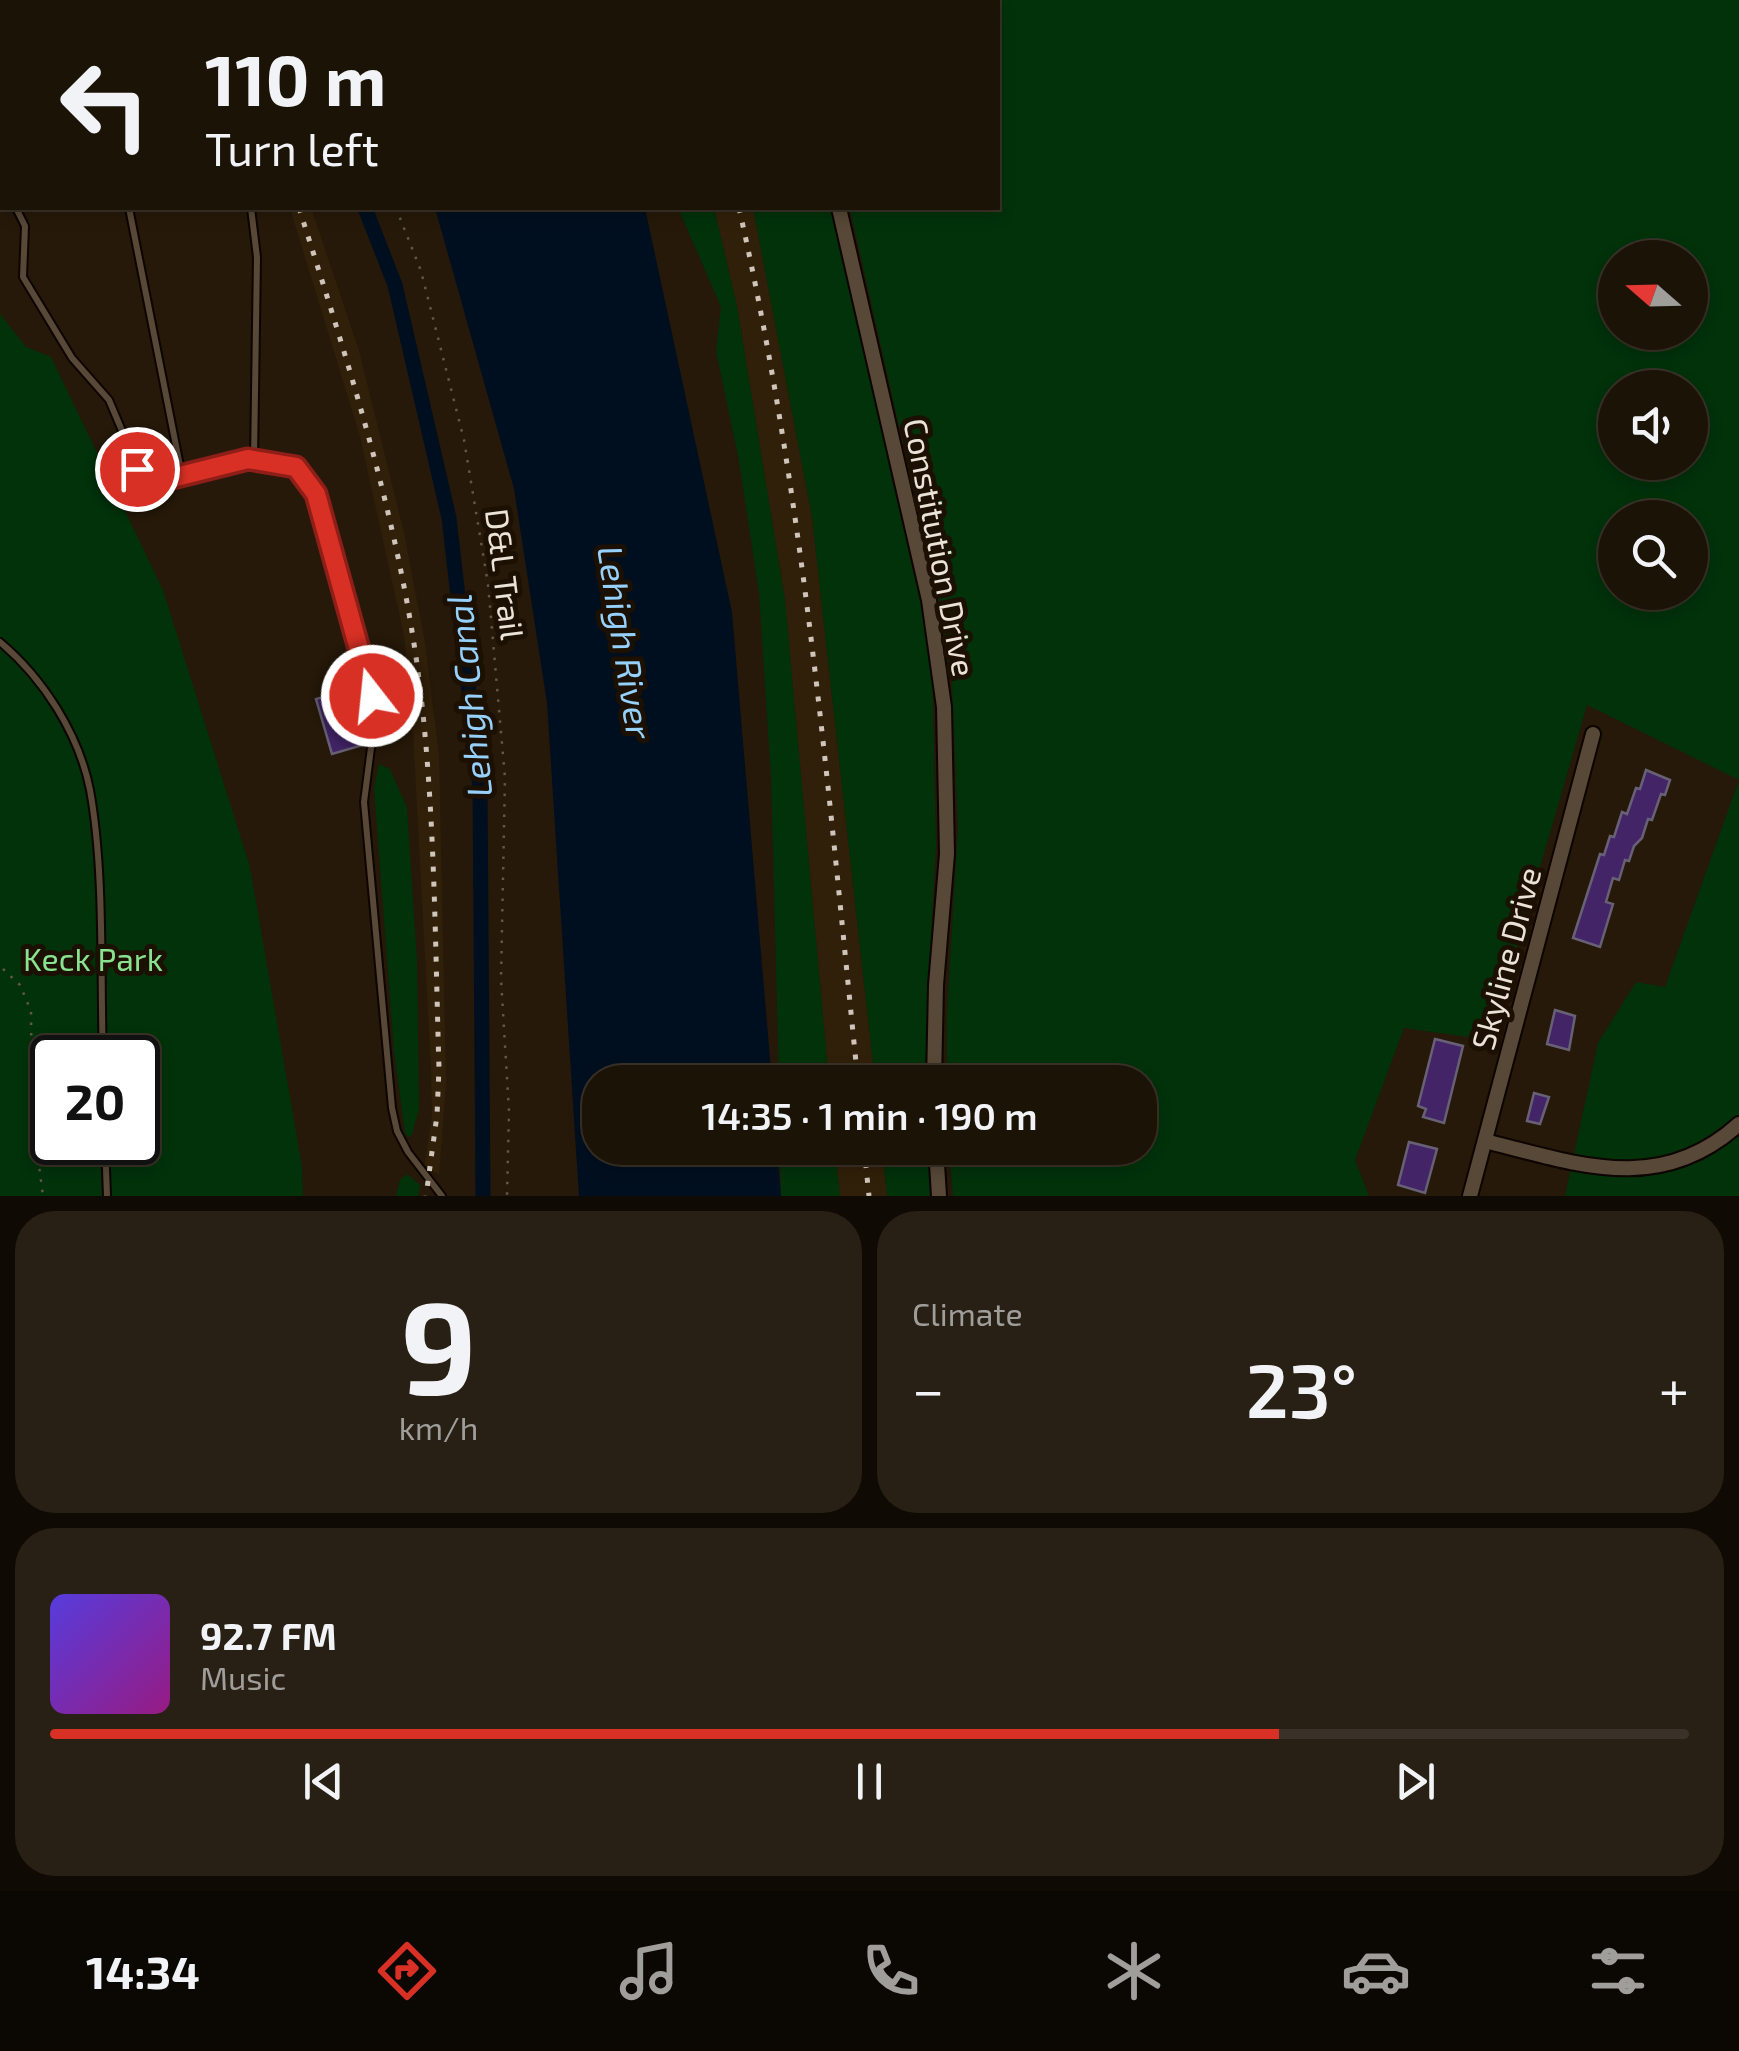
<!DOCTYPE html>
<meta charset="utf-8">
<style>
body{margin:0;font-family:"Exo 2",sans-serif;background:#292015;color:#f1f3f6;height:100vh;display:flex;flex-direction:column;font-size:38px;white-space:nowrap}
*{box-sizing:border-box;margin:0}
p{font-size:32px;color:#a09e9b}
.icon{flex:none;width:55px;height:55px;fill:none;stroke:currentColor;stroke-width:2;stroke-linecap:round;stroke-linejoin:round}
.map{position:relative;height:1196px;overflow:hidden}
.drawer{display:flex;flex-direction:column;gap:15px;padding:15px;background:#0f0a04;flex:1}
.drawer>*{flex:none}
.hud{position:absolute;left:0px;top:0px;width:1000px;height:210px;box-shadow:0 5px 15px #0003,0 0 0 2px #3a3228;background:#1c1307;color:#f1f3f6;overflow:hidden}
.needle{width:65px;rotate:290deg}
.controls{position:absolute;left:1598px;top:240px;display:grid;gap:20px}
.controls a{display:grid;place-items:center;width:110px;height:110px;border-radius:50%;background:#1c1307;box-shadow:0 5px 15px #0003,0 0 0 2px #3a3228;font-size:50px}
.speed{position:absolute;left:30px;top:1035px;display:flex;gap:20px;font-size:50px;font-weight:700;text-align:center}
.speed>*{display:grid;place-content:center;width:130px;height:130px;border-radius:50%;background:#1c1307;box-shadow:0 5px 15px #0003,0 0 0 2px #3a3228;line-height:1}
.speed .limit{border:5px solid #111;border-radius:15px;background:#fff;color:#111}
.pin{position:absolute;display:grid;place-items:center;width:85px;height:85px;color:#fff;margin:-42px;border:5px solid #fff;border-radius:50%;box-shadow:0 2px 10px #0007}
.me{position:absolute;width:110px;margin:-55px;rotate:344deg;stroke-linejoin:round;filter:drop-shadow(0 0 8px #0008)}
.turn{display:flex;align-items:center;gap:35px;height:210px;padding:0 40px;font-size:45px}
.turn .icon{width:130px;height:130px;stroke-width:2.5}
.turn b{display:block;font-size:70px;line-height:85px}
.big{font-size:75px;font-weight:600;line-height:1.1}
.drawer .card{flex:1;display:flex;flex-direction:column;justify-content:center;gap:15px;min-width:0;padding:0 35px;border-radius:40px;background:#292015}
.drawer .dial{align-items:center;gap:0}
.dial b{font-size:130px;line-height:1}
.song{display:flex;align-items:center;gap:30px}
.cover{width:120px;height:120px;border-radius:15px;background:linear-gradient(135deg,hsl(250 70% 55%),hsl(310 70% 35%))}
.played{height:10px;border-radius:5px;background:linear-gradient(90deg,#d93025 75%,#3a3228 75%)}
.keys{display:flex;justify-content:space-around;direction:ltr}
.heat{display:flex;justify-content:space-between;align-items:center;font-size:55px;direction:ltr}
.drawer .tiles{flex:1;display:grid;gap:15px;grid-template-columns:1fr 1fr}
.card:last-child{grid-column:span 2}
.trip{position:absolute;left:582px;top:1065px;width:575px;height:100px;border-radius:40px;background:#1c1307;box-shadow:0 5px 15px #0003,0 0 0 2px #3a3228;font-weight:600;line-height:100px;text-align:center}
.menu{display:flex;height:160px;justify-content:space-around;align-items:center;background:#0b0803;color:#a09e9b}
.menu .icon{width:70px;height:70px}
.menu .selected{color:#d93025}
.menu b{font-size:45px;color:#f1f3f6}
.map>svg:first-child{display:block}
</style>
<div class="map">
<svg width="1739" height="1196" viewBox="0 0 1739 1196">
<rect width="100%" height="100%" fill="#261909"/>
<!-- built -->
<g fill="#312009">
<polygon points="290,208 311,208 359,351 404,533 425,643 439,756 446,1083 439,1175 425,1164 432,1115 431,1067 412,713 404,635 360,436"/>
<polygon points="714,208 753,208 812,517 875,1082 829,1082 785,600 737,306"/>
<polygon points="835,1148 882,1148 887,1196 840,1196"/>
</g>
<!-- green -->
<g fill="#01320a" fill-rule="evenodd">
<path d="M 801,0 L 1739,0 L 1739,1196 L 1565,1196 L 1598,1043 L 1636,982 L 1665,987 L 1739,780 L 1587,705 L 1490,1040 L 1404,1028 L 1355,1160 L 1369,1196 L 953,1196 L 949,1148 L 1140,1148 L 1140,1082 L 947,1082 L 947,1012 L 958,828 L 952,683 L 909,471 L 850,208 L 998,208 L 998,2 ZM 1615,258 L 1690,258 L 1690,332 L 1615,332 ZM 1615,388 L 1690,388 L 1690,462 L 1615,462 ZM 1615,518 L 1690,518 L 1690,592 L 1615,592 Z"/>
<polygon points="678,208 714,208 737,306 785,600 829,1082 779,1082 771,777 759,593 739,461 716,351 721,307"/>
<polygon points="753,208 831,208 932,654 936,844 929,976 928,1082 875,1082 812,517"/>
<path d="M 0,314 L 26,347 L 51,357 L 163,590 L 250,867 L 302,1166 L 303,1196 L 0,1196 ZM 52,1058 L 138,1058 L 138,1142 L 52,1142 Z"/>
<polygon points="379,764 390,769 407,808 417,961 419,1109 412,1135 408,1137 405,1133 394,1051 374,788"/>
<polygon points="780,1148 835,1148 840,1196 781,1196"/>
<polygon points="882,1148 929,1148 931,1196 887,1196"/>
<polygon points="407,1174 420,1185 418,1196 396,1196 400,1180"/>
</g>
<!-- water -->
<g fill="#000f1f">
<polygon points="377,0 596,0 597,2 377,2"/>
<polygon points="435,208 645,208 732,612 772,1082 600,1082 600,1148 777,1148 781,1196 579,1196 547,703 514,489"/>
</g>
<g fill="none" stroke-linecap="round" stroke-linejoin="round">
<!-- canal -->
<g stroke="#000f1f" stroke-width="15">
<polyline points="288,0 289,2"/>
<polyline points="365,208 395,285 449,518 480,788 483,1196"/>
</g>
</g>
<!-- building -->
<g fill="#422467" stroke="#686176" stroke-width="2.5">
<polygon points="346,690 363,745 332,754 316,699"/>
<polygon points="1646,770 1670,780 1665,795 1661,794 1652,820 1648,819 1642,838 1634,846 1629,861 1625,860 1619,880 1613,878 1606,902 1613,904 1600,947 1573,938 1600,854 1604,855 1610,836 1614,837 1622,812 1627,814 1636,788 1640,789"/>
<polygon points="1555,1010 1575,1016 1569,1050 1547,1044"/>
<polygon points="1435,1039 1463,1046 1444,1123 1423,1117 1426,1109 1418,1106"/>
<polygon points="1534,1093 1549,1097 1540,1124 1527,1121"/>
<polygon points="1409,1142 1437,1149 1425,1193 1398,1185"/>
</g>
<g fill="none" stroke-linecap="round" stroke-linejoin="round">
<defs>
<g id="service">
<polyline points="88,0 88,2"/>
<polyline points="219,0 220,2"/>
<polyline points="0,174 2,179"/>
<path d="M 16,208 L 25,226 L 23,277 L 72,358 L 109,400 L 142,478 L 152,483 C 204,471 284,432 316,494 L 375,717 L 364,802 L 392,1108 L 397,1131 L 408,1152 L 442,1196"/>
<polyline points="129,208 182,476"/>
<polyline points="251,208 257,257 254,459"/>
<path d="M 0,642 C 43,678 79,734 90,790 C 105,873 100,972 103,1058"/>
<polyline points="105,1142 107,1196"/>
</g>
<g id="minor">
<polyline points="790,0 791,2"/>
<polyline points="839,208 929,600 944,707 947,854 936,985 934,1082"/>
<path d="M 1485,1141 C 1577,1164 1660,1196 1739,1124"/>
<polyline points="936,1148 939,1196"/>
<polyline points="1470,1196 1593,734"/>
</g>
</defs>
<!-- service casing -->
<use href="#service" stroke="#0e0400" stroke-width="10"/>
<!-- minor casing -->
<use href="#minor" stroke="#0e0400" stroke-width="18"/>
<!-- path -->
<g stroke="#625748" stroke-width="2.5" stroke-dasharray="2.5 8" stroke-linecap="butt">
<polyline points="316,0 317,2"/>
<polyline points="396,208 421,271 464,440 488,584 505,778 501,979 509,1111 507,1196"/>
<polyline points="3,969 20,985 31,1011 32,1113 43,1196"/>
</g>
<!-- service -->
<use href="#service" stroke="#574837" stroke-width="6"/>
<!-- minor -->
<use href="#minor" stroke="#574837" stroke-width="14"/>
<!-- rail -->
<g stroke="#cfc5ba" stroke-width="5" stroke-dasharray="5 10" stroke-linecap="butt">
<polyline points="234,0 234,2"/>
<polyline points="692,0 692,2"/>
<path d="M 299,208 C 349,365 400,523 420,687 C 435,813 435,942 439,1068 L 437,1115 L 426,1196"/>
<path d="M 739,208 C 804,496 828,789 858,1082"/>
<polyline points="864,1148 869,1196"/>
</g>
</g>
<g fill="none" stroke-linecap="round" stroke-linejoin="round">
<defs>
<polyline id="route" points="137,469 142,478 152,483 248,459 296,467 316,494 372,696"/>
</defs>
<!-- route casing -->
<use href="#route" stroke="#8d1f18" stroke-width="25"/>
<!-- route -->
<use href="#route" stroke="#d93025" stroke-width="18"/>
</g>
<g text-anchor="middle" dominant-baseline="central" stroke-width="10" stroke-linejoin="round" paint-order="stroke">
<!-- street labels -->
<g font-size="32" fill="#ebe2d8" stroke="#1c1002">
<text transform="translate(941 547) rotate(79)">Constitution Drive</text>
<text transform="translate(506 574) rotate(83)">D&amp;L Trail</text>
<text transform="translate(1505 958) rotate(-75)">Skyline Drive</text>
</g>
<!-- park labels -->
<g font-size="32" fill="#89e28f" stroke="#1c1002">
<text x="93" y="958">Keck Park</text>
</g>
<!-- water labels -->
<g font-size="35" font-style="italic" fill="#95d1fc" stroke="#1c1002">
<text transform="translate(626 642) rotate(81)">Lehigh River</text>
<text transform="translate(468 696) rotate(-96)">Lehigh Canal</text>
</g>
</g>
</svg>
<div class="controls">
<a><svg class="needle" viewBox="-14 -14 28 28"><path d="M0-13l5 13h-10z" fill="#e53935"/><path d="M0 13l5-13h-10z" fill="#a09e9b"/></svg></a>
<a><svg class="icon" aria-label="sound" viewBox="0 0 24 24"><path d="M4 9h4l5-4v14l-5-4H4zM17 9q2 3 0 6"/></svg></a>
<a><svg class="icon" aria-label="search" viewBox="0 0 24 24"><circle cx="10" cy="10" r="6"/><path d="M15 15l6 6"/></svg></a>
</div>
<div class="speed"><div class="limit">20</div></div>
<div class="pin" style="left:137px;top:469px;background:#d93025"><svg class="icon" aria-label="arrive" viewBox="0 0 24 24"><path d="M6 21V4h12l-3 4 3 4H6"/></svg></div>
<svg class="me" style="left:372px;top:696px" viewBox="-20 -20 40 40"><circle r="17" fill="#d93025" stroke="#fff" stroke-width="3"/><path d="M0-11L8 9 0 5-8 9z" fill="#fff"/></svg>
<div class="trip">14:35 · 1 min · 190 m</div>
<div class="hud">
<div class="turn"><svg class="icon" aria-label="left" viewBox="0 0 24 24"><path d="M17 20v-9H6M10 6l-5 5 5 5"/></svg><div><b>110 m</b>Turn left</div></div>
</div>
</div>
<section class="drawer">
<div class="tiles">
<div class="card dial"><b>9</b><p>km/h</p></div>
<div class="card"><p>Climate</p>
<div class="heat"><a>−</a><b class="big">23°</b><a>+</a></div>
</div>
<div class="card">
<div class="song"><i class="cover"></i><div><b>92.7 FM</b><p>Music</p></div></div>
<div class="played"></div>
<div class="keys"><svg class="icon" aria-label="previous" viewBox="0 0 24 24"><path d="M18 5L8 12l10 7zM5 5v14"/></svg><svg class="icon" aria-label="pause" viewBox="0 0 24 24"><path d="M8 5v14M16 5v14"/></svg><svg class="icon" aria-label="next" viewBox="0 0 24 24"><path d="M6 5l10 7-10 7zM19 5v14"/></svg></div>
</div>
</div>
</section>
<nav class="menu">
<b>14:34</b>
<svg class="icon selected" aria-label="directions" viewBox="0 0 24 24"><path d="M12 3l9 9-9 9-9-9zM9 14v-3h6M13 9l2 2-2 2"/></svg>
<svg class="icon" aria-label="music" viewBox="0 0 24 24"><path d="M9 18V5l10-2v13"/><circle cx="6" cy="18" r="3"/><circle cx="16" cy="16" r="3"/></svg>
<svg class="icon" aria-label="phone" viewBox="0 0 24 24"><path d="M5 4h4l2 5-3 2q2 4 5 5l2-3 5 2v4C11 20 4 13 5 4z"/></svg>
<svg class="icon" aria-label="climate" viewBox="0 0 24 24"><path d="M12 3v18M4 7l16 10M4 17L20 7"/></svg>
<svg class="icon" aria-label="car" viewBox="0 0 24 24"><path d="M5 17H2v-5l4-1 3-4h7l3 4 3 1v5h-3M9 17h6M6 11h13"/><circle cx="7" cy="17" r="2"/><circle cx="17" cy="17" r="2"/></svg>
<svg class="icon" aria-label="filters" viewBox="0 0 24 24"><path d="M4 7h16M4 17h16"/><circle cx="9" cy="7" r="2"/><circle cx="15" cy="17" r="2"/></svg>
</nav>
